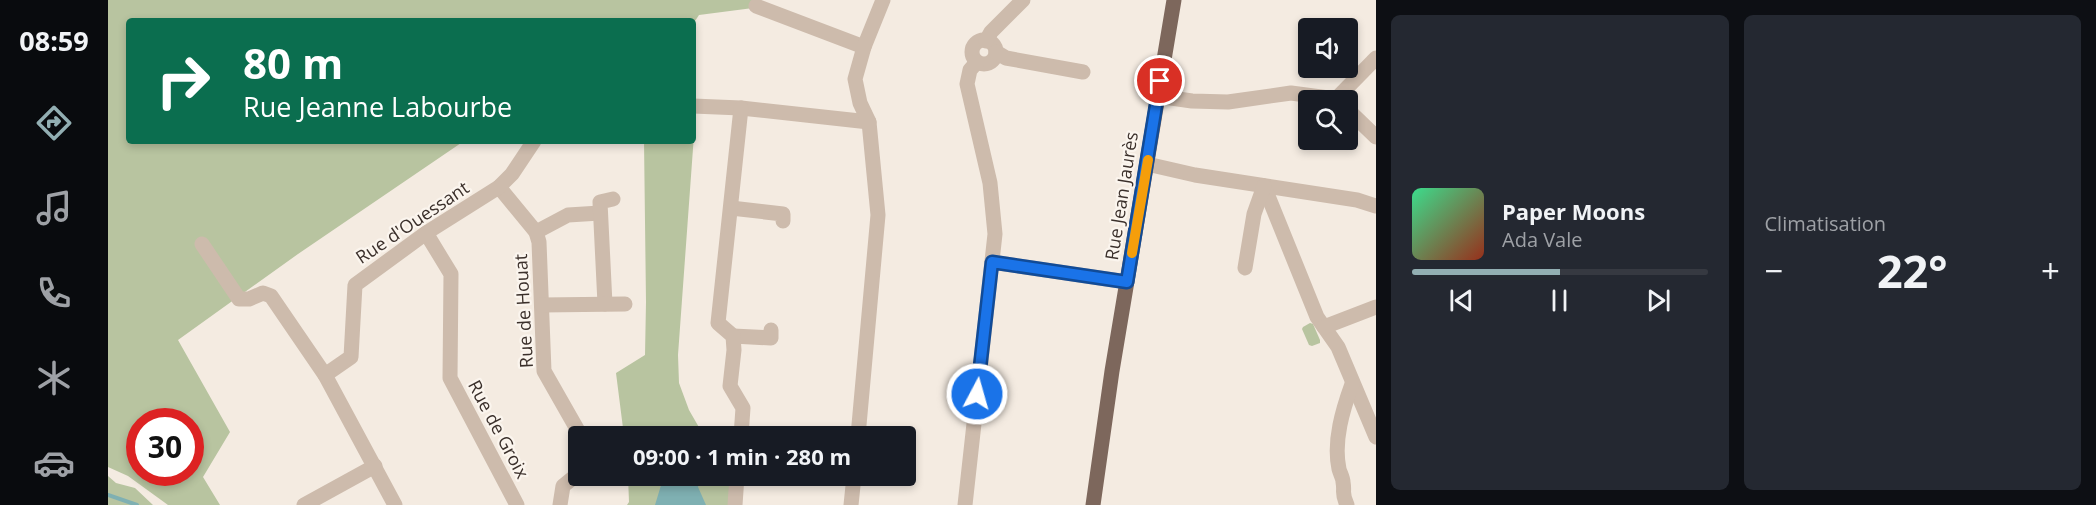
<!DOCTYPE html>
<html lang="fr">
<meta charset="utf-8">
<style>
body{margin:0;font-family:"Open Sans",sans-serif;background:#242831;color:#f1f3f6;height:100vh;display:flex;flex-direction:column;font-size:22px;white-space:nowrap}
*{box-sizing:border-box;margin:0}
p{font-size:20px;color:#9ea1a6}
.icon{flex:none;width:33px;height:33px;fill:none;stroke:currentColor;stroke-width:2;stroke-linecap:round;stroke-linejoin:round}
.map{position:relative;flex:1;overflow:hidden}
.drawer{display:flex;flex-direction:column;gap:15px;padding:15px;background:#0d0f14;width:720px}
.drawer>*{flex:none}
.guide{position:absolute;left:18px;top:18px;width:570px;height:126px;border-radius:6px;box-shadow:0 3px 9px #0003;background:#0b6e4f;color:#fff;overflow:hidden}
.buttons{position:absolute;left:1190px;top:18px;display:grid;gap:12px}
.buttons a{display:grid;place-items:center;width:60px;height:60px;border-radius:6px;background:#171b24;box-shadow:0 3px 9px #0003;font-size:30px}
.speed{position:absolute;left:18px;top:408px;display:flex;gap:12px;font-size:30px;font-weight:700;text-align:center}
.speed>*{display:grid;place-content:center;width:78px;height:78px;border-radius:50%;background:#171b24;box-shadow:0 3px 9px #0003;line-height:1}
.speed .limit{border:9px solid #d22;background:#fff;color:#111}
.pin{position:absolute;display:grid;place-items:center;width:51px;height:51px;color:#fff;margin:-26px;border:3px solid #fff;border-radius:50%;box-shadow:0 2px 6px #0007}
.me{position:absolute;width:66px;margin:-33px;rotate:6deg;stroke-linejoin:round;filter:drop-shadow(0 0 4px #0008)}
.turn{display:flex;align-items:center;gap:21px;height:126px;padding:0 18px;font-size:27px}
.turn .icon{width:78px;height:78px;stroke-width:2.5}
.turn b{display:block;font-size:42px;line-height:51px}
.big{font-size:45px;font-weight:700;line-height:1.1}
.drawer .card{flex:1;display:flex;flex-direction:column;justify-content:center;gap:9px;min-width:0;padding:0 21px;border-radius:9px;background:#242831}
.song{display:flex;align-items:center;gap:18px}
.cover{width:72px;height:72px;border-radius:9px;background:linear-gradient(135deg,hsl(150 70% 55%),hsl(10 70% 35%))}
.played{height:6px;border-radius:3px;background:linear-gradient(90deg,#92aeb2 50%,#363941 50%)}
.keys{display:flex;justify-content:space-around;direction:ltr}
.heat{display:flex;justify-content:space-between;align-items:center;font-size:33px;direction:ltr}
.drawer .tiles{flex:1;display:grid;gap:15px;grid-template-columns:repeat(2,1fr)}
.trip{position:absolute;left:460px;top:426px;width:348px;height:60px;border-radius:6px;background:#171b24;box-shadow:0 3px 9px #0003;font-weight:700;line-height:60px;text-align:center}
main{display:flex;flex:1;min-height:0}
.menu{display:flex;flex-direction:column;width:108px;justify-content:space-around;align-items:center;background:#090b0e;color:#9ea1a6}
.menu .icon{width:42px;height:42px}
.menu .selected{color:#92aeb2}
.menu b{font-size:27px;color:#f1f3f6}
.map>svg:first-child{display:block}
</style>
<main>
<nav class="menu">
<b>08:59</b>
<svg class="icon selected" aria-label="directions" viewBox="0 0 24 24"><path d="M12 3l9 9-9 9-9-9zM9 14v-3h6M13 9l2 2-2 2"/></svg>
<svg class="icon" aria-label="music" viewBox="0 0 24 24"><path d="M9 18V5l10-2v13"/><circle cx="6" cy="18" r="3"/><circle cx="16" cy="16" r="3"/></svg>
<svg class="icon" aria-label="phone" viewBox="0 0 24 24"><path d="M5 4h4l2 5-3 2q2 4 5 5l2-3 5 2v4C11 20 4 13 5 4z"/></svg>
<svg class="icon" aria-label="climate" viewBox="0 0 24 24"><path d="M12 3v18M4 7l16 10M4 17L20 7"/></svg>
<svg class="icon" aria-label="car" viewBox="0 0 24 24"><path d="M5 17H2v-5l4-1 3-4h7l3 4 3 1v5h-3M9 17h6M6 11h13"/><circle cx="7" cy="17" r="2"/><circle cx="17" cy="17" r="2"/></svg>
</nav>
<div class="map">
<svg width="1268" height="505" viewBox="0 0 1268 505">
<rect width="100%" height="100%" fill="#f4ebe1"/>
<!-- green -->
<g fill="#b8c4a0" fill-rule="evenodd">
<path d="M 0,0 L 645,0 L 645,8 L 591,15 L 585,24 L 585,21 L 21,21 L 21,141 L 356,141 L 190,254 L 70,340 L 122,432 L 95,477 L 112,505 L 60,505 L 20,476 L 0,467 ZM 32,422 L 82,422 L 82,472 L 32,472 Z"/>
<polygon points="585,121 587,121 570,355 571,383 581,410 596,436 516,436 508,373 537,355 538,302 536,141 585,141"/>
<polygon points="1202,323 1205,324 1212,340 1212,343 1204,346 1201,345 1194,329 1195,327"/>
<polygon points="0,476 8,483 27,488 45,505 0,505"/>
<polygon points="520,476 624,476 622,505 519,505 521,502"/>
</g>
<!-- water -->
<polygon fill="#7fb0b2" points="551,476 588,476 592,479 590,487 598,505 547,505 554,482"/>
<g fill="none" stroke-linecap="round" stroke-linejoin="round">
<!-- stream -->
<polyline stroke="#7fb0b2" stroke-width="4" points="0,495 29,505"/>
<!-- minor -->
<g stroke="#cdbbac" stroke-width="15">
<polyline points="648,6 756,47"/>
<circle cx="876" cy="52" r="12"/>
<polyline points="878,41 883,32 915,0"/>
<polyline points="888,52 898,58 975,72"/>
<polyline points="1049,96 1084,101 1120,102 1183,93 1228,99"/>
<polyline points="1228,99 1268,58"/>
<polyline points="585,106 633,108 761,122"/>
<polyline points="1239,109 1268,137"/>
<polyline points="1039,164 1087,175 1249,200 1268,206"/>
<polyline points="1156,186 1209,317 1230,347 1268,437"/>
<polyline points="391,187 428,232 431,242 436,371 473,436"/>
<polyline points="623,208 675,214 675,221"/>
<polyline points="428,232 460,215 492,213"/>
<polyline points="318,233 343,274 342,378 409,505"/>
<polyline points="94,244 131,299 141,299 155,293 163,296 217,375 287,505"/>
<polyline points="884,262 1019,282"/>
<polyline points="1137,268 1146,214 1156,186"/>
<polyline points="497,304 492,202 505,199"/>
<polyline points="434,305 517,304"/>
<polyline points="1216,327 1268,307"/>
<polyline points="625,336 663,338 663,330"/>
<polyline points="217,375 243,357 247,285 318,233 391,187 404,174 426,141"/>
<polyline points="633,436 635,408 622,386 626,350 625,336 610,323 633,108"/>
<polyline points="750,436 770,215 761,122 752,103 747,79 756,47 775,0"/>
<polyline points="196,505 267,466"/>
<polyline points="452,505 455,486 471,473"/>
<polyline points="627,505 629,476"/>
<polyline points="743,505 746,476"/>
<polyline points="857,505 887,234 882,183 859,84 862,70 869,62"/>
<path d="M 1239,505 C 1233,492 1237,493 1235,482 C 1235,478 1232,473 1231,469 C 1225,441 1235,409 1244,384"/>
</g>
<!-- major -->
<polyline stroke="#7d675c" stroke-width="15" points="985,505 1004,371 1066,0"/>
</g>
<g fill="none" stroke-linecap="round" stroke-linejoin="round">
<defs>
<polyline id="route" points="869,394 884,262 1019,282 1052,81"/>
</defs>
<!-- route casing -->
<use href="#route" stroke="#114b97" stroke-width="15"/>
<!-- route -->
<use href="#route" stroke="#1a73e8" stroke-width="10"/>
<!-- slow -->
<polyline stroke="#f59e0b" stroke-width="10" points="1024,253 1040,160"/>
</g>
<g text-anchor="middle" dominant-baseline="central" stroke-width="4.5" stroke-linejoin="round" paint-order="stroke">
<!-- street labels -->
<g font-size="18" fill="#3b302b" stroke="#fbf5ee">
<text transform="translate(1013 196) rotate(-81)">Rue Jean Jaurès</text>
<text transform="translate(304 222) rotate(-34)">Rue d'Ouessant</text>
<text transform="translate(415 311) rotate(-93)">Rue de Houat</text>
<text transform="translate(391 429) rotate(62)">Rue de Groix</text>
</g>
</g>
</svg>
<div class="buttons">
<a><svg class="icon" aria-label="sound" viewBox="0 0 24 24"><path d="M4 9h4l5-4v14l-5-4H4zM17 9q2 3 0 6"/></svg></a>
<a><svg class="icon" aria-label="search" viewBox="0 0 24 24"><circle cx="10" cy="10" r="6"/><path d="M15 15l6 6"/></svg></a>
</div>
<div class="speed"><div class="limit">30</div></div>
<div class="pin" style="left:1052px;top:81px;background:#d93025"><svg class="icon" aria-label="arrive" viewBox="0 0 24 24"><path d="M6 21V4h12l-3 4 3 4H6"/></svg></div>
<svg class="me" style="left:869px;top:394px" viewBox="-20 -20 40 40"><circle r="17" fill="#1a73e8" stroke="#fff" stroke-width="3"/><path d="M0-11L8 9 0 5-8 9z" fill="#fff"/></svg>
<div class="trip">09:00 · 1 min · 280 m</div>
<div class="guide">
<div class="turn"><svg class="icon" aria-label="right" viewBox="0 0 24 24"><path d="M7 20v-9h11M14 6l5 5-5 5"/></svg><div><b>80 m</b>Rue Jeanne Labourbe</div></div>
</div>
</div>
<section class="drawer">
<div class="tiles">
<div class="card">
<div class="song"><i class="cover"></i><div><b>Paper Moons</b><p>Ada Vale</p></div></div>
<div class="played"></div>
<div class="keys"><svg class="icon" aria-label="previous" viewBox="0 0 24 24"><path d="M18 5L8 12l10 7zM5 5v14"/></svg><svg class="icon" aria-label="pause" viewBox="0 0 24 24"><path d="M8 5v14M16 5v14"/></svg><svg class="icon" aria-label="next" viewBox="0 0 24 24"><path d="M6 5l10 7-10 7zM19 5v14"/></svg></div>
</div>
<div class="card"><p>Climatisation</p>
<div class="heat"><a>−</a><b class="big">22°</b><a>+</a></div>
</div>
</div>
</section>
</main>
